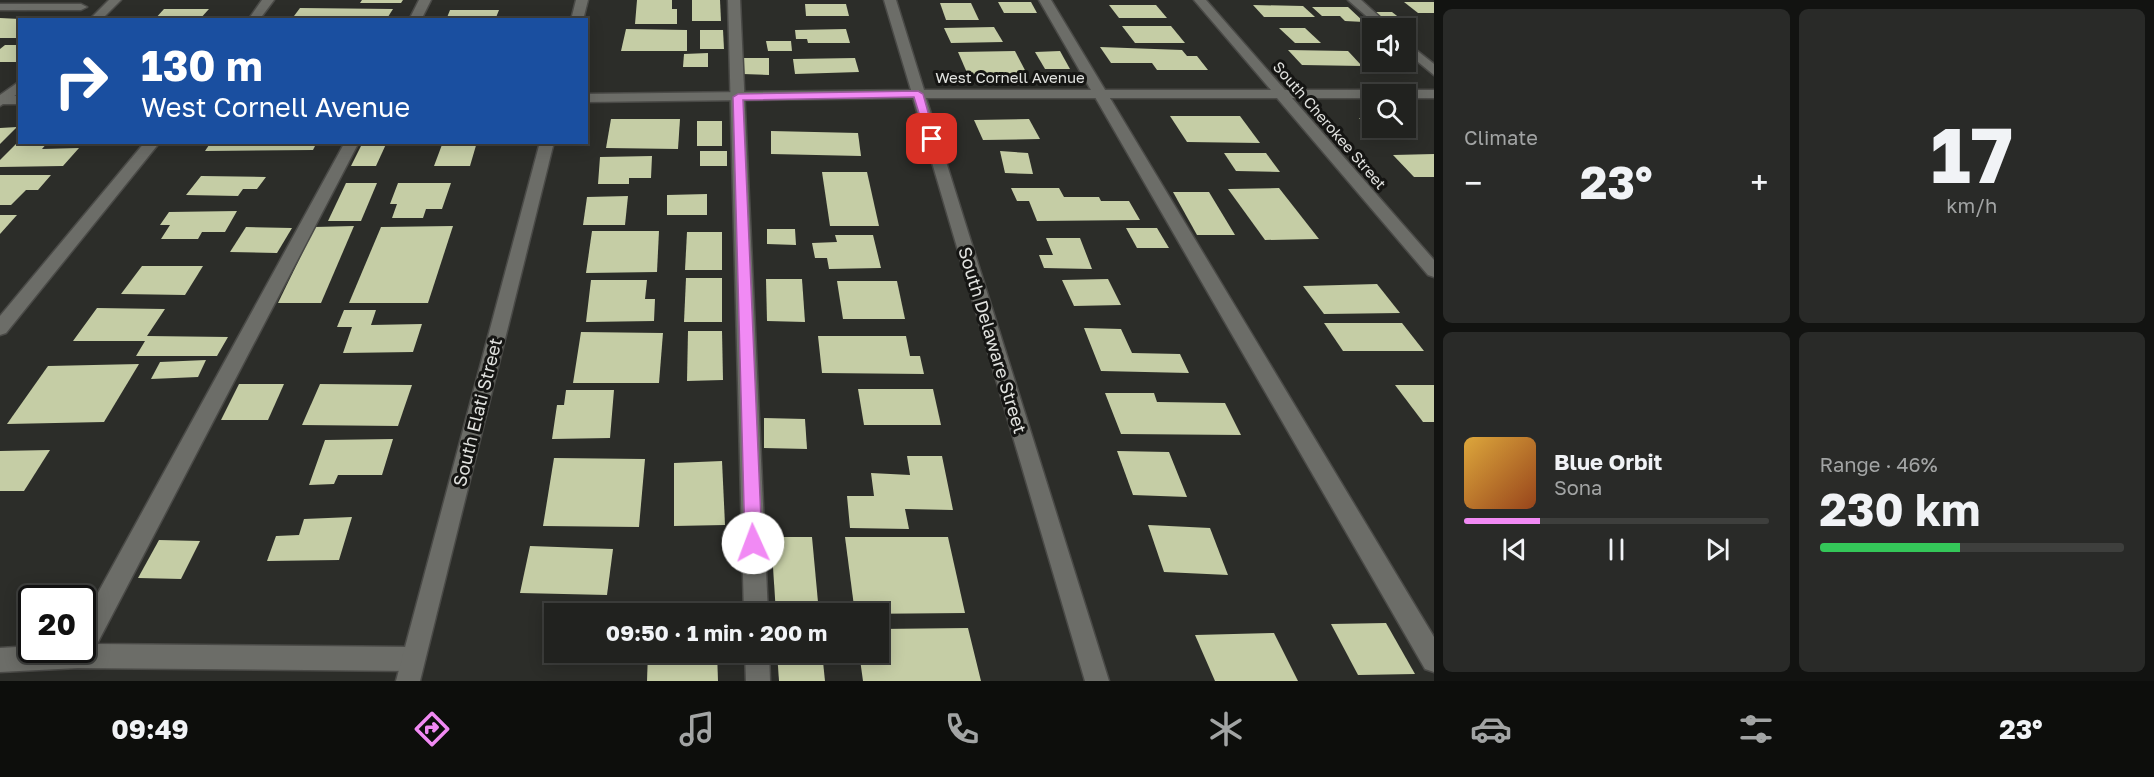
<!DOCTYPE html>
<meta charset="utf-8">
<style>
body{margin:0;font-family:"Golos Text",sans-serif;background:#292a28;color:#f1f3f6;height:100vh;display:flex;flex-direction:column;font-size:22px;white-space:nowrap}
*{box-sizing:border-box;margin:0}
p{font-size:20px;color:#a2a4a4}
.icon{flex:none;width:33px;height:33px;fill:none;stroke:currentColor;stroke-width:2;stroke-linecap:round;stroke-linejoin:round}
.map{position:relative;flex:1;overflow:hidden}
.side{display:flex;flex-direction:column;gap:9px;padding:9px;background:#121311;width:720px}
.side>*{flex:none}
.banner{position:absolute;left:18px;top:18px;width:570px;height:126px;border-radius:0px;box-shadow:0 3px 15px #0003,0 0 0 2px #3e3f3d;background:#1a4fa0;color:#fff;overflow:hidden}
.controls{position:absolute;left:1362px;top:18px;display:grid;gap:12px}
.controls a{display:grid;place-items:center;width:54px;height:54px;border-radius:0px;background:#21221f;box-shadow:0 3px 15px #0003,0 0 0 2px #3e3f3d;font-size:30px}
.speed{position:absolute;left:18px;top:585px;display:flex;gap:12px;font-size:30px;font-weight:700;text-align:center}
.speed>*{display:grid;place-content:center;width:78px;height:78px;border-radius:50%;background:#21221f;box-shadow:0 3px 15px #0003,0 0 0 2px #3e3f3d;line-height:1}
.speed .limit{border:3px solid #111;border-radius:9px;background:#fff;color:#111}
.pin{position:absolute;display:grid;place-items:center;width:51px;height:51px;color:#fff;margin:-26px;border-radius:12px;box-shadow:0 3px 9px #0006}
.me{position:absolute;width:66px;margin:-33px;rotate:358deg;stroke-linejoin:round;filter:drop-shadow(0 0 4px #0008)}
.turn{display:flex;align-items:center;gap:21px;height:126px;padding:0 24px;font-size:27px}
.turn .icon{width:78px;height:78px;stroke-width:2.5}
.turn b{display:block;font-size:42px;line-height:51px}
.big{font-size:45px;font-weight:700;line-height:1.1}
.side .card{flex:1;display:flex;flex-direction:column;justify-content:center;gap:9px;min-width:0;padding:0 21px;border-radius:9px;background:#292a28}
.side .dial{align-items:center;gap:0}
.dial b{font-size:78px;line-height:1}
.song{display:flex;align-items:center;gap:18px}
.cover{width:72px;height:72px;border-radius:9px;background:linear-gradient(135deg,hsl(40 70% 55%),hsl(20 70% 35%))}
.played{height:6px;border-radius:3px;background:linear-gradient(90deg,#f18af4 25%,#3e3f3d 25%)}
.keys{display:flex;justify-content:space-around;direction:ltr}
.heat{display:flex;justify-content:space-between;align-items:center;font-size:33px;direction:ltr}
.charge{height:9px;border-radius:4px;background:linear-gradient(90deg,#34c759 46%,#3e3f3d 0)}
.side .tiles{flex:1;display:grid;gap:9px;grid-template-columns:repeat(2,1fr)}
.trip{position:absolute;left:544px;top:603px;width:345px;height:60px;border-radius:0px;background:#21221f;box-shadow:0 3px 15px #0003,0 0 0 2px #3e3f3d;font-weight:700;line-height:60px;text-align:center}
.menu{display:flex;height:96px;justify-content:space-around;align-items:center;background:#0d0e0c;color:#a2a4a4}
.menu .icon{width:42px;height:42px}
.menu .active{color:#f18af4}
.menu b{font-size:27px;color:#f1f3f6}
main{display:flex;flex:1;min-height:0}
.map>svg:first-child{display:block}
</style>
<main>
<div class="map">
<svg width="1434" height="681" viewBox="0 0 1434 681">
<rect width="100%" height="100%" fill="#2c2d29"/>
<!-- building -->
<g fill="#c5cda5">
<polygon points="362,0 403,0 401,3 360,3"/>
<polygon points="637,0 672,0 672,9 677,9 677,24 635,24"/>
<polygon points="692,0 720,0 721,21 692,21"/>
<polygon points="998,2 1031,2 1037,13 1004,13"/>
<polygon points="1404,2 1434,2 1434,13 1418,13"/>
<polygon points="940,3 971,3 979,20 946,20"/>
<polygon points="805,4 846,4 849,16 806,16"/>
<polygon points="1109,5 1156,5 1167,18 1119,18"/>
<polygon points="1253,5 1303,6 1315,17 1264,17"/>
<polygon points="1312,7 1348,7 1364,22 1345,21 1340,16 1322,16"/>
<polygon points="300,8 393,9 386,20 291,20"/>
<polygon points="164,9 209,9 199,20 154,20"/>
<polygon points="450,10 499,10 495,20 446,20"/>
<polygon points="1374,12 1392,12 1406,23 1388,23"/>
<polygon points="0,18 20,19 20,38 0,38"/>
<polygon points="1122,26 1171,26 1185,43 1135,43"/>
<polygon points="994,27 1003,42 951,43 944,28"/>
<polygon points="1279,28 1305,28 1321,43 1295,43"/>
<polygon points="626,29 687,30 687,51 621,51"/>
<polygon points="846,29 850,43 808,43 807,39 796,39 795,30"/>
<polygon points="700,30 723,30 724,49 700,49"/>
<polygon points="766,41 791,41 792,51 768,51"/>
<polygon points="5,45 20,45 20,62 0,62 0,49"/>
<polygon points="1100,47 1182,50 1187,56 1197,56 1208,70 1157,70 1152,63 1111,63"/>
<polygon points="1288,50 1348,51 1362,66 1302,65"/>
<polygon points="1015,51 1027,74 968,75 958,52"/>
<polygon points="1060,51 1070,69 1045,69 1035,52"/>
<polygon points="708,53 708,67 683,67 684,54"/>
<polygon points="1406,54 1417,65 1395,65 1391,62 1406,62"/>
<polygon points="743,58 769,58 769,75 743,74"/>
<polygon points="855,58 859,72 795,74 793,59"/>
<polygon points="1170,116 1240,116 1260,143 1187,142"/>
<polygon points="1359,118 1372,118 1372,128 1396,128 1407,140 1378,139"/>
<polygon points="611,119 680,119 678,149 606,148"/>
<polygon points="1029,119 1040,139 983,140 974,120"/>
<rect x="697" y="121" width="25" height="25"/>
<polygon points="17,127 0,144 0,128"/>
<polygon points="771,131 858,133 861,156 771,154"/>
<polygon points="20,140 20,142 48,142 42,149 79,148 63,166 0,167 0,160"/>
<polygon points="211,142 317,142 313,150 205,151"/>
<polygon points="363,142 387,142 376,166 351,166"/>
<polygon points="443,142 477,142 470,166 434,166"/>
<rect x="700" y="151" width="27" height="15"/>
<polygon points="1000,151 1028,153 1033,174 1005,173"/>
<polygon points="1224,153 1266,153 1280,172 1236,171"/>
<polygon points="1434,154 1434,177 1414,177 1393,155"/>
<polygon points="652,156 651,178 629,178 629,184 598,184 600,157"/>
<polygon points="822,172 867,172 879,226 830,226"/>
<polygon points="0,175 51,175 38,190 26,190 11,205 0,205"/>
<polygon points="201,176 266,177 257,189 243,189 238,196 186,195"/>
<polygon points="346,183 377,183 361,221 328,221"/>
<polygon points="398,183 451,183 442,209 426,209 423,218 392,218 397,204 390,204"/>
<polygon points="1011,188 1059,188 1064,197 1099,197 1101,201 1129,201 1140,220 1037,221 1029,201 1017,201"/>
<polygon points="1279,188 1319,239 1265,240 1228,189"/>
<polygon points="1173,192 1209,192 1235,235 1197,235"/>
<polygon points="707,194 707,215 667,215 667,195"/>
<polygon points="628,196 625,225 583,225 587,197"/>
<polygon points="237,211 225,232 202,232 198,239 161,239 170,225 160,225 169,212"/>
<polygon points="0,215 17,215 0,234"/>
<polygon points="354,226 321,303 278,303 315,227"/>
<polygon points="453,226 428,303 349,303 381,227"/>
<polygon points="246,227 292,228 277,253 230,252"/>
<polygon points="1126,228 1157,228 1169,248 1137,248"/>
<polygon points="767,229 795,229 796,245 767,244"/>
<polygon points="592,231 659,231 657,272 586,273"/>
<polygon points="687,232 722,232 722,270 685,270"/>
<polygon points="835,235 873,235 881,268 829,269 827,258 815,258 812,243 837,242"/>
<polygon points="1046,238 1080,238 1092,269 1044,268 1039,255 1053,255"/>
<polygon points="142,266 203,266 185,295 121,294"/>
<polygon points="686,278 722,278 722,322 684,322"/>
<polygon points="766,279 802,279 805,322 767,321"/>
<polygon points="1108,279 1121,305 1074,306 1062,280"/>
<polygon points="591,280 647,280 645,299 655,299 654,321 586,322"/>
<polygon points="837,281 897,281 905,319 843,319"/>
<polygon points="1377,284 1400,313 1324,314 1303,286"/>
<polygon points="97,308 165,309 147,336 228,337 217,356 136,356 145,341 73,341"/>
<polygon points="344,310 376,310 371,325 422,324 413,352 343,353 352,327 337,327"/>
<polygon points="1324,323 1402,323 1424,351 1343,351"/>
<polygon points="1084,328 1121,329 1132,353 1180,354 1189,373 1101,371"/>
<polygon points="688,331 722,331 723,380 687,381"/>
<polygon points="581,332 663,333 659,383 573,383"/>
<polygon points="818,336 906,336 910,356 920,356 924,374 822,373"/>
<polygon points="206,360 198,377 151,379 160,362"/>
<polygon points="139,364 104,422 7,424 48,366"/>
<polygon points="239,384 284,384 268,420 221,420"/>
<polygon points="320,384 412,385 398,426 302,425"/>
<polygon points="1395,385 1434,385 1434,422 1423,422"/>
<polygon points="858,389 933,389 941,425 864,425"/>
<polygon points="566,390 614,390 610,438 552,439 557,405 564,405"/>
<polygon points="1105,393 1154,393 1157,402 1225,403 1241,435 1121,434"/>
<polygon points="764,418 805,419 807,449 764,448"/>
<polygon points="393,439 382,475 338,475 334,484 309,485 325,440"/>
<polygon points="50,450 24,491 0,491 0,451"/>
<polygon points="1117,451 1169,452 1187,497 1133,495"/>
<polygon points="907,456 942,456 953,510 905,509 909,529 850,528 847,496 874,496 871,473 910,475"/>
<polygon points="554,458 645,459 639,527 543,526"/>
<polygon points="722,461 725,525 674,526 674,463"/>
<polygon points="352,517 339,560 267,561 276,536 299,535 304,519"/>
<polygon points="1148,525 1210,528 1228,575 1164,572"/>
<polygon points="771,537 812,537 819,613 776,613"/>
<polygon points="845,537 948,537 965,613 855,614"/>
<polygon points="159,540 200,541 181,579 138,578"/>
<polygon points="530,546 613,549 607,595 520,593"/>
<polygon points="1386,623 1415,674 1358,675 1331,624"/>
<polygon points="968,628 981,681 863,681 859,652 879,652 879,629"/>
<polygon points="1274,633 1298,681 1215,681 1195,635"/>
<polygon points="648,652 717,652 718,681 647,681"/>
<polygon points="777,652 822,652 825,681 779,681"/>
</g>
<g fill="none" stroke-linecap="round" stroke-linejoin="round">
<defs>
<g id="lane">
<polygon points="109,0 121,0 101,20 89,20"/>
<polygon points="419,0 431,0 421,20 409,20"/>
<polygon points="728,0 740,0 768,614 744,614"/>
<polygon points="1039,0 1051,0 1434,637 1434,672 1425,669"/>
<polygon points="1348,0 1361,0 1392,28 1380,28"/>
<polygon points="0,4 81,4 87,7 81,10 0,10"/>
<polygon points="1406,42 1434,64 1434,75 1406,52"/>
<polygon points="20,81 20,92 0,106 0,95"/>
<polygon points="345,142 359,142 97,644 413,647 422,650 425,659 422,668 413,671 78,668 0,672 0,648 32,646 32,650 82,650 82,622"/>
<polygon points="745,652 769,652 770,681 746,681"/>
</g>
<g id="street">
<polygon points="262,0 274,0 259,20 248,20"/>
<polygon points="576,0 588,0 583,20 571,20"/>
<polygon points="884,0 896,0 924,90 1271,90 1194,0 1206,0 1285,90 1434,90 1434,98 1406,98 1406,94 1372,94 1372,98 1292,98 1434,260 1434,277 1428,275 1277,98 926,98 1109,681 1085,681 913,98 586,102 586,94 911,90"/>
<rect x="0" y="96" width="20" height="8"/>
<polygon points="145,142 160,142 6,333 0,335 0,316"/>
<polygon points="540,142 554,142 420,681 396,681"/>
</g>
</defs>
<!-- lane casing -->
<use href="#lane" stroke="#4a4a47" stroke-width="3"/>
<!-- street casing -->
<use href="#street" stroke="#4a4a47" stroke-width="3"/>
<!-- lane -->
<use href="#lane" fill="#6c6d68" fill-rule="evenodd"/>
<!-- street -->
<use href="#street" fill="#6c6d68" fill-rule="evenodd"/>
</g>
<!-- route -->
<polygon fill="#f18af4" stroke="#9d5a9f" stroke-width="1.5" points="918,91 923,94 936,141 927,139 914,97 743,100 762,543 759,548 753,551 747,548 745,543 733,97 738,94"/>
<g text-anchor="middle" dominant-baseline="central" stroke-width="6" stroke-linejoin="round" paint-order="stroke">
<!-- far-street labels -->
<g font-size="15" fill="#e1e2df" stroke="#151513">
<text x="1010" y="77">West Cornell Avenue</text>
<text transform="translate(1330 125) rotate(49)">South Cherokee Street</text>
</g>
<!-- street labels -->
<g font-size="18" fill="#e1e2df" stroke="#151513">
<text transform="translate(993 340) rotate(73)">South Delaware Street</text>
<text transform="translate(477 412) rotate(-76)">South Elati Street</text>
</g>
</g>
</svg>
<div class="controls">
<a><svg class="icon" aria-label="sound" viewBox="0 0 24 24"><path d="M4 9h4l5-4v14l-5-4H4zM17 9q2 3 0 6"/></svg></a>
<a><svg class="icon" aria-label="search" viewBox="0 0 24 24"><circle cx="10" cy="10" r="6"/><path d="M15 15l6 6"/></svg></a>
</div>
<div class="speed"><div class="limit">20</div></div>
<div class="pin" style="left:932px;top:139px;background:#d93025"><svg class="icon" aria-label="arrive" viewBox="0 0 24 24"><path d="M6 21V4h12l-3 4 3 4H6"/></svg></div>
<svg class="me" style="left:753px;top:543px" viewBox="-20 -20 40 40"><circle r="19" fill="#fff"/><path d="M0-13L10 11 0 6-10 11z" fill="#f18af4"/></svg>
<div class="trip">09:50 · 1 min · 200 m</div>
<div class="banner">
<div class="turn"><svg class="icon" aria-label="right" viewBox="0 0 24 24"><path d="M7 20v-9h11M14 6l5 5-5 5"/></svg><div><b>130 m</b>West Cornell Avenue</div></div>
</div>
</div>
<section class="side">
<div class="tiles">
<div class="card"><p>Climate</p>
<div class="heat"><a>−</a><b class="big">23°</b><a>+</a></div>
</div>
<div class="card dial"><b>17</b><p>km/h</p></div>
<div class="card">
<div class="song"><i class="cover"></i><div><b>Blue Orbit</b><p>Sona</p></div></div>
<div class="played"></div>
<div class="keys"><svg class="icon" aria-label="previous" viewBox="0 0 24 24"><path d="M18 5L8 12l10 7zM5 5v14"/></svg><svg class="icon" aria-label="pause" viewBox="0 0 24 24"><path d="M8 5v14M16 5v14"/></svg><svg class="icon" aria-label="next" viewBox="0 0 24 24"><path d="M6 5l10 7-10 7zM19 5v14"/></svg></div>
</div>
<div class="card"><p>Range · 46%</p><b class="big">230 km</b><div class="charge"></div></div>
</div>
</section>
</main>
<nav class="menu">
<b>09:49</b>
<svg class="icon active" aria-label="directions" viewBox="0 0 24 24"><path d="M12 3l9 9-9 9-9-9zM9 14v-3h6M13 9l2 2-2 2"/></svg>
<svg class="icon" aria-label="music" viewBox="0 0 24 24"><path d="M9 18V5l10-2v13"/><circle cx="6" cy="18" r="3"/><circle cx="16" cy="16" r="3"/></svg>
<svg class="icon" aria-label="phone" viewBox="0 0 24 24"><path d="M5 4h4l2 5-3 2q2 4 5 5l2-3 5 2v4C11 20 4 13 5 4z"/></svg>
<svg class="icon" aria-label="climate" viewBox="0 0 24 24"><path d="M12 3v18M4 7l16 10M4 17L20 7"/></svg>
<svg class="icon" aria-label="car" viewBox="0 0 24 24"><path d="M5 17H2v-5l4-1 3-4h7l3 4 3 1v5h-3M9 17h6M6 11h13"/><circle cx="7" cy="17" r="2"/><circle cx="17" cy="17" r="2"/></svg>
<svg class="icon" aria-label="filters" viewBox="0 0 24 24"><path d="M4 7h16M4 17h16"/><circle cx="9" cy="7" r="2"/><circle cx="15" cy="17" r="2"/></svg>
<b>23°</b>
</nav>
